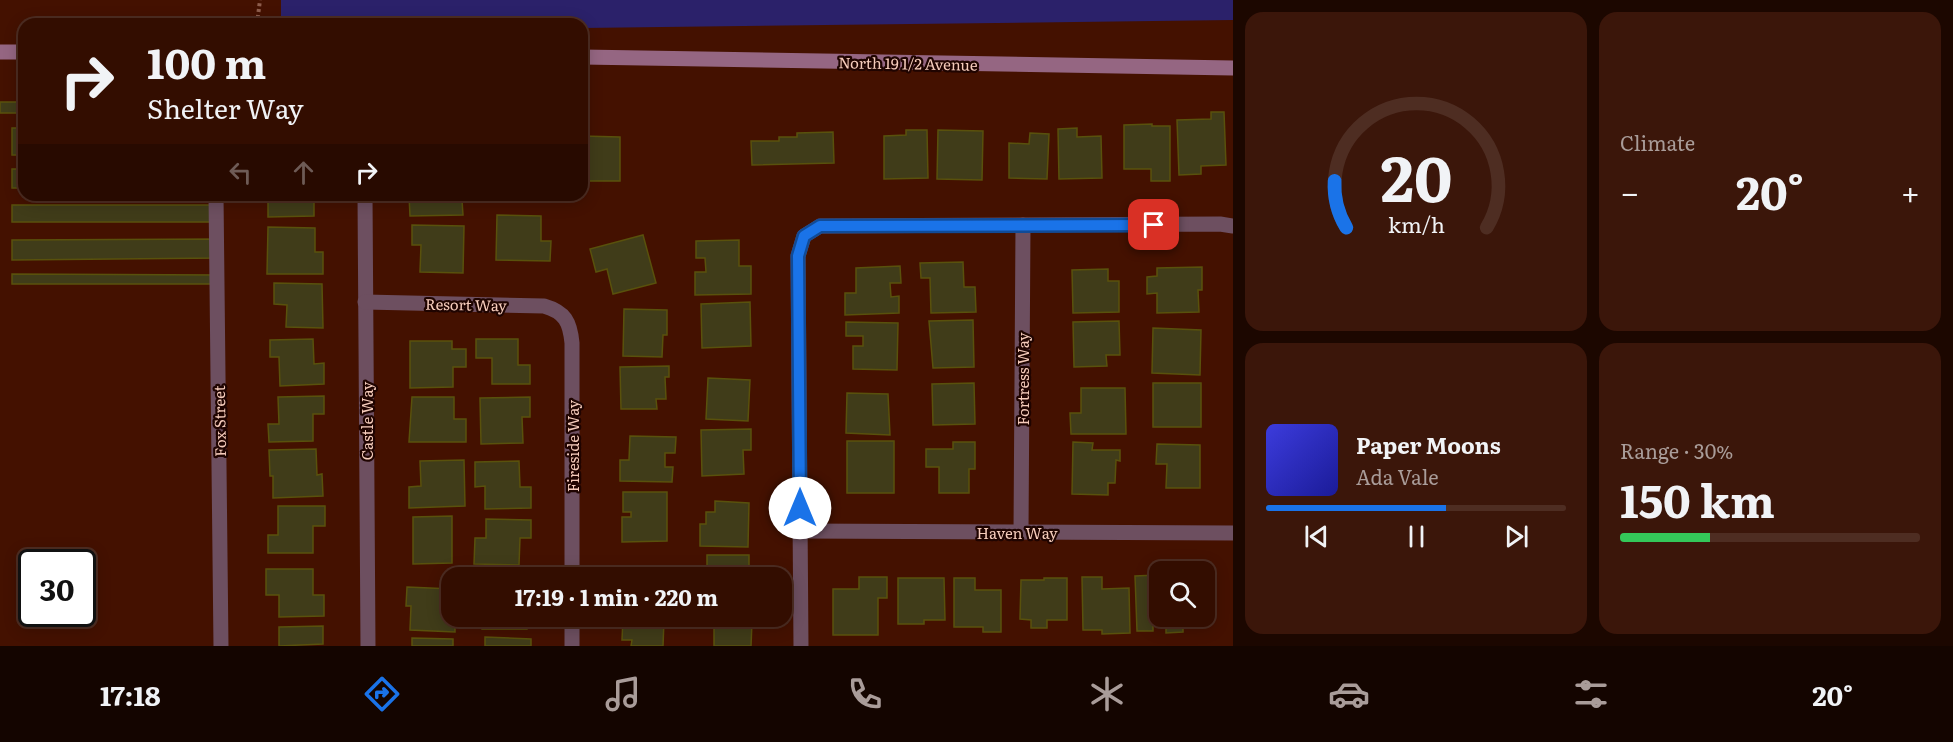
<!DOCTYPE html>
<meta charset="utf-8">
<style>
body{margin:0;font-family:Literata,serif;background:#3b160a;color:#f1f3f6;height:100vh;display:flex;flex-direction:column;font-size:22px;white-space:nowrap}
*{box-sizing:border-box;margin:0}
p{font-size:20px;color:#a99c99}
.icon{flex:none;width:33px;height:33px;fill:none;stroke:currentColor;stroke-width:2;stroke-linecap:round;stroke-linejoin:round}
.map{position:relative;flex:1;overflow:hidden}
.details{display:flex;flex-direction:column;gap:12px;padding:12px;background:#1c0700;width:720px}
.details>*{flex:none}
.banner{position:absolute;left:18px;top:18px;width:570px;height:183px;border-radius:18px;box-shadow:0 3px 15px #0003,0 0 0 2px #4e2d22;background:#330d00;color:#f1f3f6;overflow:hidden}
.controls{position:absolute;left:1149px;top:561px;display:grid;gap:12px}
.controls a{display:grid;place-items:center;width:66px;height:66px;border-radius:12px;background:#330d00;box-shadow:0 3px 15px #0003,0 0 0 2px #4e2d22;font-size:30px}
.speed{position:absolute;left:18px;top:549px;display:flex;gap:12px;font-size:30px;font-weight:700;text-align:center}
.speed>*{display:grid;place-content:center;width:78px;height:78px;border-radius:50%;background:#330d00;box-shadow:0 3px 15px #0003,0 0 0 2px #4e2d22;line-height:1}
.speed .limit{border:3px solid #111;border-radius:9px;background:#fff;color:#111}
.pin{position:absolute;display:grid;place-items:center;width:51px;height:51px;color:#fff;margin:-26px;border-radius:12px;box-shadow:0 3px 9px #0006}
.me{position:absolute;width:66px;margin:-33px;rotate:0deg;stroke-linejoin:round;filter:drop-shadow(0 0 4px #0008)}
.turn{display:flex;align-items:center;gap:21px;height:126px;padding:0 30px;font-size:27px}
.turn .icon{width:78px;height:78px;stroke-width:2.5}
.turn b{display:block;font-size:42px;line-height:51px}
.lanes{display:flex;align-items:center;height:57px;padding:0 30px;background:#0003;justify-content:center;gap:30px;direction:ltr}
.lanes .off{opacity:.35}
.big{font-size:45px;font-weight:700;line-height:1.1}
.details .tile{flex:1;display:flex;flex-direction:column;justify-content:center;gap:9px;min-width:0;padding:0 21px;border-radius:18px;background:#3b160a}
.details .dial{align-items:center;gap:0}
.dial svg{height:156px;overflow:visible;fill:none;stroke:#4e2d22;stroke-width:7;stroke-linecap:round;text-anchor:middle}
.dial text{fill:#f1f3f6;stroke:none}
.song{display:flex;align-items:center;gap:18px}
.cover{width:72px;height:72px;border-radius:9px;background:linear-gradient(135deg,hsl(240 70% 55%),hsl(240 70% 35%))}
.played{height:6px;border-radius:3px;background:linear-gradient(90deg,#1a73e8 60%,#4e2d22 60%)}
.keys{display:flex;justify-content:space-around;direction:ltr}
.heat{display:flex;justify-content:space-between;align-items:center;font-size:33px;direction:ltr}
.charge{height:9px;border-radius:4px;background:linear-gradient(90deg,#34c759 30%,#4e2d22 0)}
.details .tiles{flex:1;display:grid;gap:12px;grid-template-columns:repeat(2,1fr)}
.trip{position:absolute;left:441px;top:567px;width:351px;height:60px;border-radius:18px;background:#330d00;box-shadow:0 3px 15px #0003,0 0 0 2px #4e2d22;font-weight:700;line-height:60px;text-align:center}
.dock{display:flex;height:96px;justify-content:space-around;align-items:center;background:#140500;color:#a99c99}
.dock .icon{width:42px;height:42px}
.dock .current{color:#1a73e8}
.dock b{font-size:27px;color:#f1f3f6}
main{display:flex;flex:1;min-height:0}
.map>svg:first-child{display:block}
</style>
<main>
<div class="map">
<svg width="1233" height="646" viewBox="0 0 1233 646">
<rect width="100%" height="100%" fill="#410"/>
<!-- green -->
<polygon fill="#2b216a" points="281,0 1233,0 1233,20 582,28 582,24 281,24"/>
<!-- building -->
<g fill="#403c19" stroke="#59510c" stroke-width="1.5">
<rect x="0" y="102" width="24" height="11"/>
<polygon points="1211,112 1224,112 1226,165 1201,166 1201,174 1179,175 1177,120 1211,119"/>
<polygon points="1152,124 1152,126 1170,126 1170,181 1151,181 1151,169 1124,169 1124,125"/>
<rect x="12" y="128" width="12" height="27"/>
<polygon points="1077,128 1077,137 1101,136 1102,178 1059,179 1058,129"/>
<polygon points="906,130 927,130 928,178 884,179 884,136 906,135"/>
<polygon points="938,130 983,131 982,180 937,179"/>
<polygon points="833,132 834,163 752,165 751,141 779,141 779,137 797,137 797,133"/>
<polygon points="1030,133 1049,134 1047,179 1009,178 1009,143 1029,144"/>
<polygon points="582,136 620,137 620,181 589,181 589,175 582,175"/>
<rect x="12" y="169" width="12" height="19"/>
<polygon points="279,195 314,195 314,216 268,217 268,196"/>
<polygon points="409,195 455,195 455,200 462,200 463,215 410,216"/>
<rect x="12" y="205" width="208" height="17"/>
<polygon points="497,215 541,216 541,241 551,241 550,261 496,260"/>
<polygon points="412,225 464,226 463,273 420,272 421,245 412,245"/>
<polygon points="268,227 315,228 315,252 323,252 323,274 267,274"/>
<polygon points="643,235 656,283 613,294 607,269 596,272 590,249"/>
<polygon points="220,239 220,258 12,260 12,240"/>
<polygon points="739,240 739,266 751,266 751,294 695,295 695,272 706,272 705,258 696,258 696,241"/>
<polygon points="963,262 964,287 975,287 976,312 931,313 930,278 921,278 920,263"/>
<polygon points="900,266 901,283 890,283 891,297 899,296 899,313 845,315 845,293 856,293 856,268"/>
<polygon points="1202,267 1202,290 1198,290 1199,312 1157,313 1157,293 1147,294 1147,277 1157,276 1157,268"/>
<polygon points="1108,269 1108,281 1119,281 1119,312 1073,313 1072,270"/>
<polygon points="12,274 220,275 220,284 12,284"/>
<polygon points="274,283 322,284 323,328 286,327 287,305 274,304"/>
<polygon points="750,302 751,346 702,348 701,304"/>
<polygon points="624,309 667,310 667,335 663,335 662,357 623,356"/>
<polygon points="973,320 974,367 933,368 929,321"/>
<polygon points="1119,321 1120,355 1106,355 1107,366 1074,367 1073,322"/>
<polygon points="846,322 898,323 897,370 853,369 853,346 863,346 863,336 846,336"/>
<polygon points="1153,328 1201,330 1200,375 1152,373"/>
<polygon points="313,339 314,364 324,363 324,384 280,386 279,357 270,357 270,340"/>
<polygon points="476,339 518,339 518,365 530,365 530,384 492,384 492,358 476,358"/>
<polygon points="410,341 452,341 452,349 466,349 466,367 453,367 453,387 410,388"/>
<polygon points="669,366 669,377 665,377 666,399 656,399 657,409 621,409 620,367"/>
<polygon points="708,378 750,380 748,421 706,419"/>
<polygon points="974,383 975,424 933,425 932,384"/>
<rect x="1153" y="383" width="48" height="44"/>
<polygon points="1081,388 1125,388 1126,434 1071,434 1070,413 1081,413"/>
<polygon points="847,393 888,394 890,435 846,433"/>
<polygon points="324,396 324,414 313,414 313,441 269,442 268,424 279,424 278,397"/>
<polygon points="412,397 454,397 454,419 466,419 466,442 409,442"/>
<polygon points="530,397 530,417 522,417 523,443 481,444 480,398"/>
<polygon points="751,429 751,450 743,450 744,474 702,476 701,430"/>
<polygon points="630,436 676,437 675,453 665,453 665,467 673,467 672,482 620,481 620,460 629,460"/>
<rect x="847" y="441" width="47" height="52"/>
<polygon points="953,442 975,442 975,469 969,469 969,493 939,493 939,467 926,467 926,449 953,449"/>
<polygon points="1073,442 1093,443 1092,450 1120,450 1120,461 1116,460 1115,483 1108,483 1108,495 1072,494"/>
<polygon points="1157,444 1200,445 1200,488 1166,488 1167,464 1156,464"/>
<polygon points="316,449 317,475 322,474 323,496 273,498 273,476 270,476 269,450"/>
<polygon points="464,460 465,506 409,508 409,487 421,486 420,461"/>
<polygon points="519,461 520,487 531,487 531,508 485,509 485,486 475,487 475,462"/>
<polygon points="623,492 667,492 667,541 622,542 622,517 631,517 631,512 623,512"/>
<polygon points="715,501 749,503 748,547 700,546 700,524 706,524 706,512 715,512"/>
<polygon points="278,506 325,506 325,526 313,526 313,553 268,553 268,535 278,535"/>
<polygon points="452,516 452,563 413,564 413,517"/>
<polygon points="486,519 531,520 531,538 520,538 519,565 474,564 475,538 486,538"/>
<polygon points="707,555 749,555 749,578 703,578 707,576"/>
<polygon points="657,566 657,576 668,576 668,578 621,578 620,567"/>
<polygon points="266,569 313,569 313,595 324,595 324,616 279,617 279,595 266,595"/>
<polygon points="1157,575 1157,587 1160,587 1160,616 1183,616 1183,632 1166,633 1166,622 1153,622 1153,631 1137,631 1135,576"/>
<polygon points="859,577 887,577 887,598 878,598 878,635 833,635 833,589 859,589"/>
<polygon points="1082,577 1102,577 1102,589 1129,588 1130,633 1102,634 1102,630 1083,630"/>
<polygon points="898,578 944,578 945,620 924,620 924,624 898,624"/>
<polygon points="954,578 975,578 975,590 1001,590 1001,632 983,632 983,627 954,627"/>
<polygon points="1044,578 1067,578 1067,620 1047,620 1047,628 1031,628 1031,620 1020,619 1021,580 1044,580"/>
<polygon points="407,587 452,589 452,616 455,616 455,632 410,630 411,606 406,606"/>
<rect x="482" y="616" width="45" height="13"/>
<polygon points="623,618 664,620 663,646 631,646 632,640 622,640"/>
<polygon points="714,621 752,622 751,646 714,646"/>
<polygon points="323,626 323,644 279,646 279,627"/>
<polygon points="485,637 531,639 531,646 485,646"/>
<polygon points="412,638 453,639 453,646 412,646"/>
</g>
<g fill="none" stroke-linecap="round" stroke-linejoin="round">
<!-- path -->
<polyline stroke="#8e5e4d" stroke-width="4" stroke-dasharray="3 3" stroke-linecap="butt" points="257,24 260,0"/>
<!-- street -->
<g stroke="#6d4f60" stroke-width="15">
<polyline points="216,195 221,646"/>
<polyline points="365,195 368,646"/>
<path d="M 365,302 L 544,306 C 565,312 570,322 572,343 L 572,578"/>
<polyline points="800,531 1233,533"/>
<polyline points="1021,532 1023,225"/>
<polyline points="572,616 572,646"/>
<polyline points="801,646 798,256 804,236 820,226 1220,224 1233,226"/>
</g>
<!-- secondary -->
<g stroke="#956682" stroke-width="15">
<polyline points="0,52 24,52"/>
<polyline points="582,57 1233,68"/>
</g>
</g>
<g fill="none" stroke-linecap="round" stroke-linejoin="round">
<defs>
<polyline id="route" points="800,508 798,256 804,236 820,226 1154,225"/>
</defs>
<!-- route casing -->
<use href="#route" stroke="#114b97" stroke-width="15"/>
<!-- route -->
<use href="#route" stroke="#1a73e8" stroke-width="10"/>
</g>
<g text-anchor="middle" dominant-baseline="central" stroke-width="4.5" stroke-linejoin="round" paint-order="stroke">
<!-- street labels -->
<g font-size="15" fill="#f6ccbb" stroke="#1f0400">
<text transform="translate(908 63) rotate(1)">North 19 1/2 Avenue</text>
<text transform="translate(466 304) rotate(1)">Resort Way</text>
<text transform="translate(1022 379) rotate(-90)">Fortress Way</text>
<text transform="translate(219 421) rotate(-91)">Fox Street</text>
<text transform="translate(366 421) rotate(-90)">Castle Way</text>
<text transform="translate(572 446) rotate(-90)">Fireside Way</text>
<text x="1017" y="532">Haven Way</text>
</g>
</g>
</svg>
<div class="controls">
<a><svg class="icon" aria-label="search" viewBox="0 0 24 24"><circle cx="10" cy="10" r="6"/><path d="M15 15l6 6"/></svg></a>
</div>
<div class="speed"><div class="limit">30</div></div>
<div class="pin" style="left:1154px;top:225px;background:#d93025"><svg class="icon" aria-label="arrive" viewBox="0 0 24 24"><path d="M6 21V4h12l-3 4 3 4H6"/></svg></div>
<svg class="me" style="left:800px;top:508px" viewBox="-20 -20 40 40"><circle r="19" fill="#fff"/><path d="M0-13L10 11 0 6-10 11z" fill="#1a73e8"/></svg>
<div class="trip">17:19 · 1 min · 220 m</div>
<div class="banner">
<div class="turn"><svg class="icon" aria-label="right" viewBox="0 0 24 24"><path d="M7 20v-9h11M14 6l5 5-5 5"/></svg><div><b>100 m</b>Shelter Way</div></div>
<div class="lanes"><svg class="icon off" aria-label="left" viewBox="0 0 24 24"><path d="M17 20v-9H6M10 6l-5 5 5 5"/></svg><svg class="icon off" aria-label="ahead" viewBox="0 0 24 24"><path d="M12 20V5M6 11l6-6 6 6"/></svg><svg class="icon" aria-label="right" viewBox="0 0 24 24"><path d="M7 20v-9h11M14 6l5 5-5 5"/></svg></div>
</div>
</div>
<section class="details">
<div class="tiles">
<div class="tile dial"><svg viewBox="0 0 100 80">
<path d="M14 69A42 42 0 1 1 86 69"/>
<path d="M14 69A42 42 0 0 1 8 45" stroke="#1a73e8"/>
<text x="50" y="56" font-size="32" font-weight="700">20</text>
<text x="50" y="72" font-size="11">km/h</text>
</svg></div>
<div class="tile"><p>Climate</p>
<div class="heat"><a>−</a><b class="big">20°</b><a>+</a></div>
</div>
<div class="tile">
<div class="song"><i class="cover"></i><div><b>Paper Moons</b><p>Ada Vale</p></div></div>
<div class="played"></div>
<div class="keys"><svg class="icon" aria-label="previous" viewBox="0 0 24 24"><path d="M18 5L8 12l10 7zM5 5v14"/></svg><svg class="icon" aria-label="pause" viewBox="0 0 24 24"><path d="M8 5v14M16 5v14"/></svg><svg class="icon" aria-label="next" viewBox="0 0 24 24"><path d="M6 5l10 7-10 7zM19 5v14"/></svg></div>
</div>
<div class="tile"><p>Range · 30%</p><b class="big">150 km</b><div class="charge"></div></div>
</div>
</section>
</main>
<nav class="dock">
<b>17:18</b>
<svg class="icon current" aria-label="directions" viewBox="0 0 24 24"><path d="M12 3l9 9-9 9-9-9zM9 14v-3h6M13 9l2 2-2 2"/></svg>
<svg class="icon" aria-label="music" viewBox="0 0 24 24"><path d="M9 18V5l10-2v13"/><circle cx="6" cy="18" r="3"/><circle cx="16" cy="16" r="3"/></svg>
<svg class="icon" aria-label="phone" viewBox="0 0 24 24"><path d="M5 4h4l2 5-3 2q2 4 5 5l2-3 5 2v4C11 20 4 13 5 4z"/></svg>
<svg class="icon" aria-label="climate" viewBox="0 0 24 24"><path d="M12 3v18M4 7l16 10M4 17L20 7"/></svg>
<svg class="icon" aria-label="car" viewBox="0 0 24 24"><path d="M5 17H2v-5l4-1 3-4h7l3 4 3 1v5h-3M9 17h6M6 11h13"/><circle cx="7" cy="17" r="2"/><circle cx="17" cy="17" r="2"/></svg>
<svg class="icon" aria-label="filters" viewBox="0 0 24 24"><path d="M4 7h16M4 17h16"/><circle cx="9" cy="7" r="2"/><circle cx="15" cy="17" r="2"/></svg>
<b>20°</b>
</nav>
